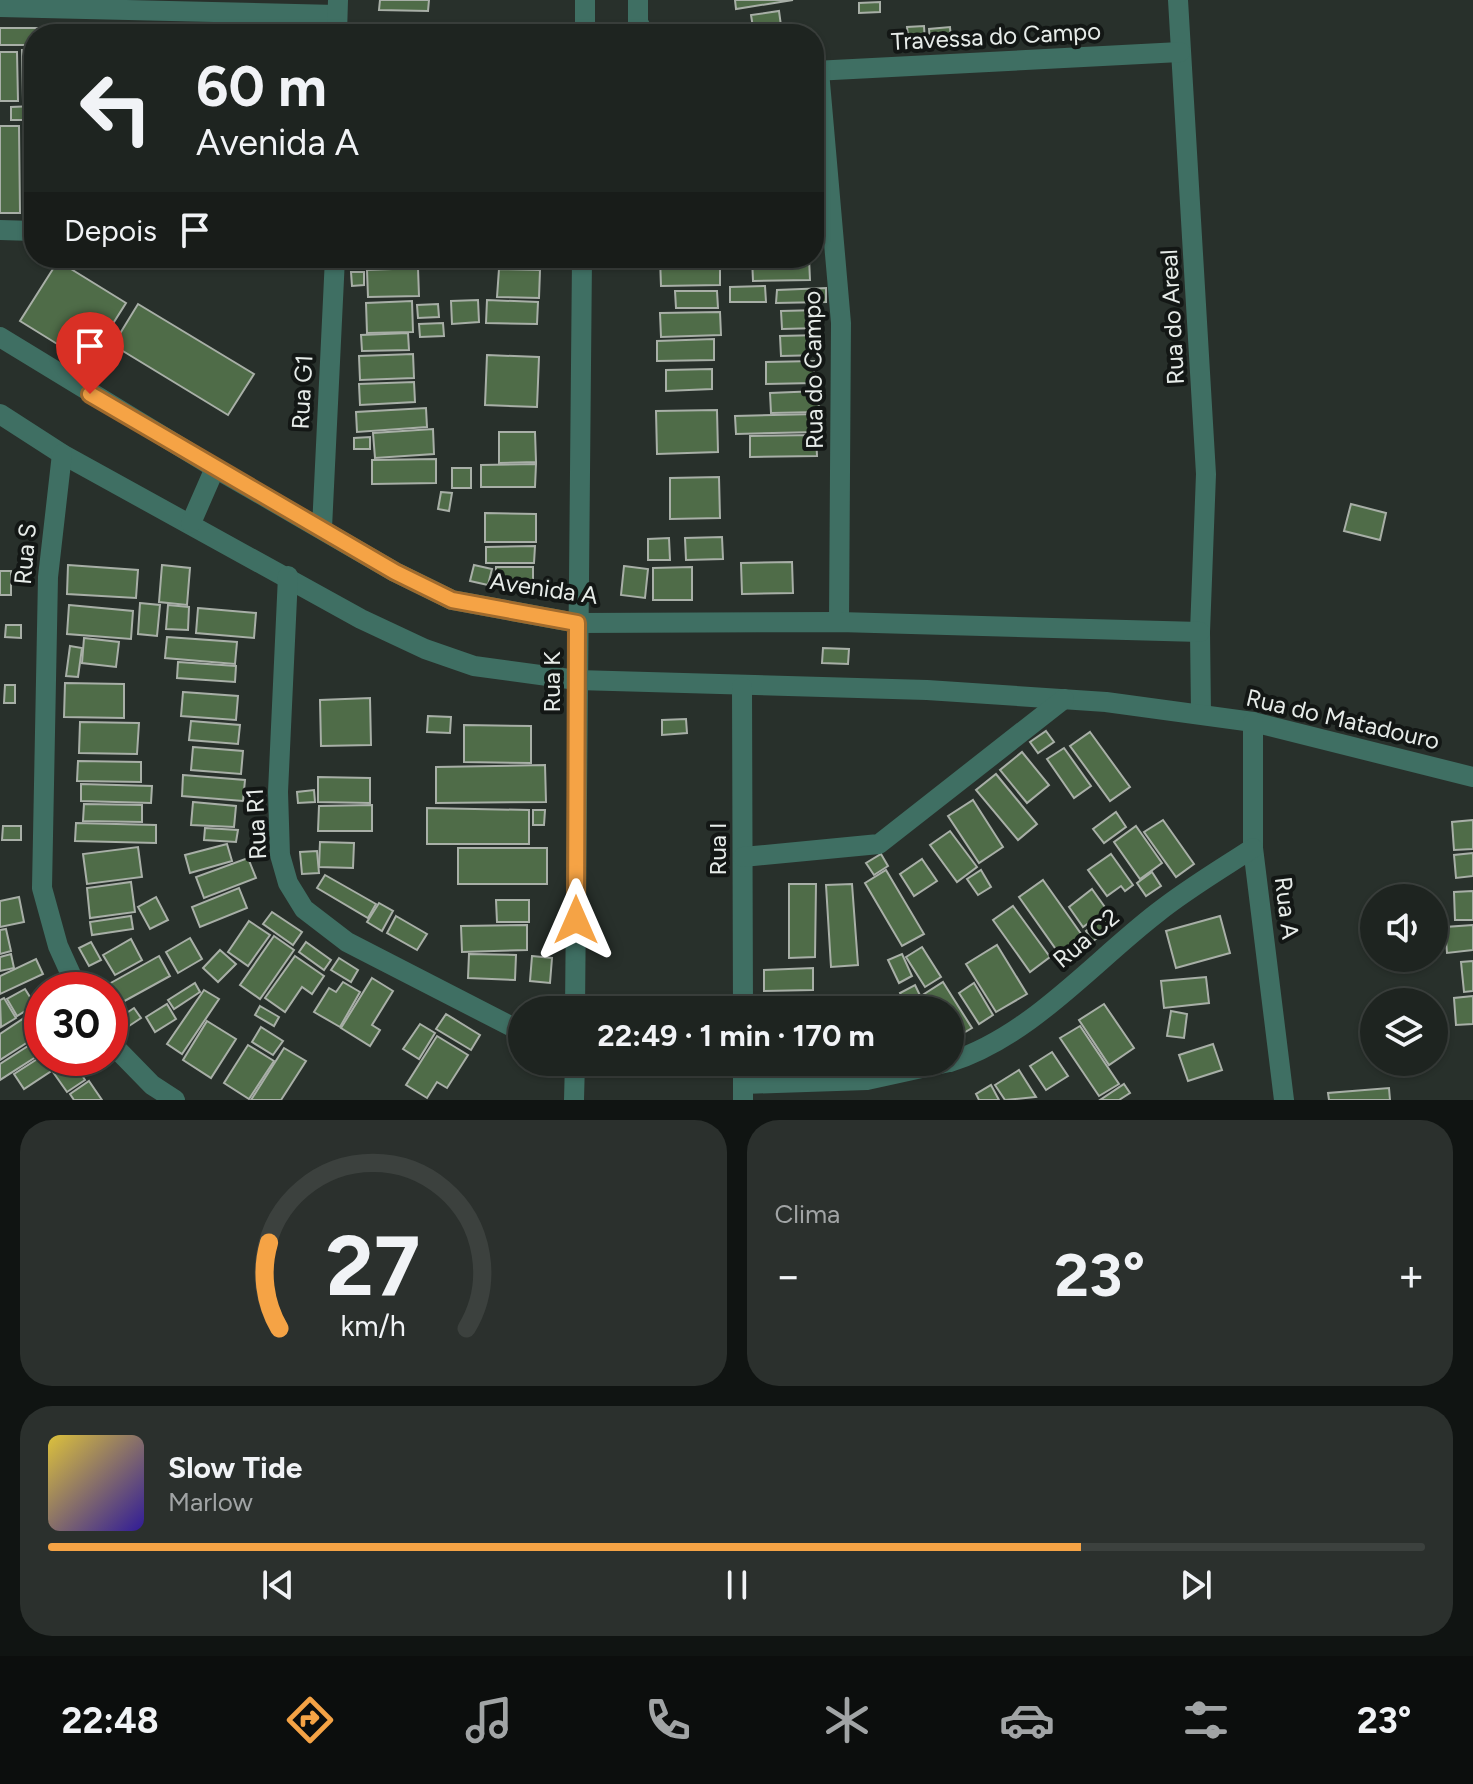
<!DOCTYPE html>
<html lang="pt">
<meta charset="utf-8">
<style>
body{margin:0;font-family:Figtree,sans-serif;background:#2b302d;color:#f1f3f6;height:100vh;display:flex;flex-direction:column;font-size:30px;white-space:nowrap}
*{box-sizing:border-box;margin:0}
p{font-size:26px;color:#a1a4a5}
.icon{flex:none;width:44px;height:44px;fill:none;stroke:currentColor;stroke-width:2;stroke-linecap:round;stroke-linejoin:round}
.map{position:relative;height:1100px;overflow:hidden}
.drawer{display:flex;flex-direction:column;gap:20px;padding:20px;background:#101412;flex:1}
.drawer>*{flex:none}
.hud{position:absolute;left:24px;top:24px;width:800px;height:244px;border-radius:32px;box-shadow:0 2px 6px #0004,0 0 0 2px #3c413e;background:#1e2420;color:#f1f3f6;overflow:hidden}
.tools{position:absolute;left:1360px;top:884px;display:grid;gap:16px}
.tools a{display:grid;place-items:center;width:88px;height:88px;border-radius:50%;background:#1e2420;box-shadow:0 2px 6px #0004,0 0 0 2px #3c413e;font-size:40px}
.speed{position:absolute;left:24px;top:972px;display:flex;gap:16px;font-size:40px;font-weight:700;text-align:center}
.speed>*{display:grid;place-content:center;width:104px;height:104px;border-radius:50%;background:#1e2420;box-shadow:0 2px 6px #0004,0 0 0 2px #3c413e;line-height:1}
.speed .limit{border:12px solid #d22;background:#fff;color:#111}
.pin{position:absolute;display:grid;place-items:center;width:68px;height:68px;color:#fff;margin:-82px -34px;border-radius:50% 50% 50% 0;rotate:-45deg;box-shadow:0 0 8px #0007}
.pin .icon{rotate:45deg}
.me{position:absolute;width:88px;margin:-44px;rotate:0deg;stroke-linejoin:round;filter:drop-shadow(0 0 6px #0008)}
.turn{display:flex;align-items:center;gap:28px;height:168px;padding:0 40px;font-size:36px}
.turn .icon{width:104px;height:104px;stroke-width:2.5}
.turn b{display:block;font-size:56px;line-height:68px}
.then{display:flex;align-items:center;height:76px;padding:0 40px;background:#0003;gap:16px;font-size:30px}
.big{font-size:60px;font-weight:700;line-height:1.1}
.drawer .tile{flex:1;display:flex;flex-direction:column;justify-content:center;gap:12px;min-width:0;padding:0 28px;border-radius:32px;background:#2b302d}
.drawer .dial{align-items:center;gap:0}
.dial svg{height:208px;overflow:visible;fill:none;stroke:#3c413e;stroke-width:7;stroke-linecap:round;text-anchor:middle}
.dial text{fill:#f1f3f6;stroke:none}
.song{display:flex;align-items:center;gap:24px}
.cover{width:96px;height:96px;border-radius:12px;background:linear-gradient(135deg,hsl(50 70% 55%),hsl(250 70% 35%))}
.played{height:8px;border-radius:4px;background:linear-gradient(90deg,#f5a345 75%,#3c413e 75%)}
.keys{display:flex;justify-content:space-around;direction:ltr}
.heat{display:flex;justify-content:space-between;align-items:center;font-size:44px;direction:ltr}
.drawer .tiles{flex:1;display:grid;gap:20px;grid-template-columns:1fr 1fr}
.tile:last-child{grid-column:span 2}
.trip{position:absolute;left:508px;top:996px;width:456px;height:80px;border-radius:40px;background:#1e2420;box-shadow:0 2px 6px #0004,0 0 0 2px #3c413e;font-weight:700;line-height:80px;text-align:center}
.menu{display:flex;height:128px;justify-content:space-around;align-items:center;background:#0c0e0d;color:#a1a4a5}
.menu .icon{width:56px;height:56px}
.menu .selected{color:#f5a345}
.menu b{font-size:36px;color:#f1f3f6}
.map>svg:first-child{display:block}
</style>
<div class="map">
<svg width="1473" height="1100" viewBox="0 0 1473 1100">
<rect width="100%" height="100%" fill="#28302b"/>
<!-- building -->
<g fill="#4f6c48" stroke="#a8afa7" stroke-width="2">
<polygon points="380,0 429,0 428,11 379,10"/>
<polygon points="735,0 793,0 736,9"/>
<polygon points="880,2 880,12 859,13 859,3"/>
<polygon points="779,11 782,33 754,34 751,15"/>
<polygon points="383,25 459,26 459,34 383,34"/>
<polygon points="462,25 495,27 495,34 462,34"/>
<polygon points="924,26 925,42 909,44 907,27"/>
<polygon points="950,27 951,40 930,42 929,29"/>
<polygon points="0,28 47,28 47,34 34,34 34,45 0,45"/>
<polygon points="498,28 541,29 541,34 498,34"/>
<polygon points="130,29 131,34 79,34 79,30"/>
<polygon points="22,50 34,50 34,101 23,101"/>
<polygon points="0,52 17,52 18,101 0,101"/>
<polygon points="34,106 34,120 11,120 11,107"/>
<polygon points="0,126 19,126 20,213 0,213"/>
<rect x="27" y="172" width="7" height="26"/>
<polygon points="660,258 720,258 720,285 661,286"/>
<polygon points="752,258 809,258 810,280 753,281"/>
<polygon points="58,261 126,303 88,363 20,321"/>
<polygon points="418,268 419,296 368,297 367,270"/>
<polygon points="499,269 540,270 539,298 497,297"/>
<polygon points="351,272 364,272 364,285 352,286"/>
<polygon points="765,286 766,302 730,302 730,287"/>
<polygon points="826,288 826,302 776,303 777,290"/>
<polygon points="675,291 717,291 718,308 676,308"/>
<polygon points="478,300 479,322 452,324 451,301"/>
<polygon points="487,300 538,302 537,324 486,323"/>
<polygon points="412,301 413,332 367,333 366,303"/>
<polygon points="138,304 254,374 228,415 113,345"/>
<polygon points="438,304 439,317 418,318 417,305"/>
<polygon points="820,310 820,328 782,329 781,311"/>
<polygon points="720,312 721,335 661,337 660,313"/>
<polygon points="443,323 444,336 420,337 419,324"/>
<polygon points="408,333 409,350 362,351 361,335"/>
<polygon points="821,335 822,355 781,356 780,336"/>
<polygon points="714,339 714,360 657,361 657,341"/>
<polygon points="413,354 414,378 360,380 359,356"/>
<polygon points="487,355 539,357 537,407 485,405"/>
<polygon points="814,361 814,383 766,384 766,362"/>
<polygon points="712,369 712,389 666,391 666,370"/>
<polygon points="414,382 415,402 360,405 359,384"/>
<polygon points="818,391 819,412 771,413 770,393"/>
<polygon points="426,408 427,427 357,432 356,412"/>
<polygon points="717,410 718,452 657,454 656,411"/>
<polygon points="817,414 817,432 736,434 735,416"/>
<polygon points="433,429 434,454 375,458 373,433"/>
<polygon points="499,432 535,432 536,462 499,463"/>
<polygon points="816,435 817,456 750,457 750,436"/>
<polygon points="370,437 370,449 354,449 354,438"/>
<polygon points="436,459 436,483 372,484 372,460"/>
<polygon points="536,464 535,487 481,487 481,465"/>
<rect x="452" y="468" width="19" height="20"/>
<polygon points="719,477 720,518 670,519 670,478"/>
<polygon points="441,492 452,493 449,511 438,509"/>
<polygon points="1351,504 1386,513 1380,540 1344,531"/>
<polygon points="485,513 536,514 536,542 485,542"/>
<polygon points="722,537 723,559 686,560 685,538"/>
<polygon points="669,538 670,560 648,560 648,539"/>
<polygon points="535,546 534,563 486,563 486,547"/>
<polygon points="792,562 793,593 742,594 741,563"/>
<polygon points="68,565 138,570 136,598 67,594"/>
<polygon points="162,565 190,568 187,605 159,602"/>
<polygon points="474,565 492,569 488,585 470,581"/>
<polygon points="624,566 648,569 645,598 621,595"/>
<rect x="496" y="567" width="37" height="20"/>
<polygon points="692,567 692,600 653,600 653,568"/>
<rect x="0" y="571" width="11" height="24"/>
<polygon points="140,603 160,605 157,636 138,634"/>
<polygon points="69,605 133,611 131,639 67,634"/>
<polygon points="168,605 189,607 188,630 166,629"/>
<polygon points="198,608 256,613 254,638 196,633"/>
<polygon points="6,625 21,625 21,638 5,637"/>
<polygon points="167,637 237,642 235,664 165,658"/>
<polygon points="84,638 119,642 116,667 82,663"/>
<polygon points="70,646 82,648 78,677 66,676"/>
<polygon points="823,648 849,649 848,664 822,663"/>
<polygon points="178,662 236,666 235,682 177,678"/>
<polygon points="65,683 124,684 124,718 64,717"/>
<polygon points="5,685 15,685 15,703 4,703"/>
<polygon points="183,692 238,696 236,720 181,716"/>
<polygon points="370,698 371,745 321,746 320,700"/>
<polygon points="428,716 451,717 450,733 427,732"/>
<polygon points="686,719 687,733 662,735 662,720"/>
<polygon points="191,721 240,725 238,744 189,740"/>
<polygon points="80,722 139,723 137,754 79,753"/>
<polygon points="464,725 531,726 531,763 464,762"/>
<polygon points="1046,731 1054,742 1038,753 1030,742"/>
<polygon points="1090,732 1130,787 1110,801 1070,746"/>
<polygon points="193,747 243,751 241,774 191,770"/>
<polygon points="1064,748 1091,786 1074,798 1047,759"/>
<polygon points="1022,752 1049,785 1027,803 1000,770"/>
<polygon points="78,761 141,762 141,782 77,781"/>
<polygon points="545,765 546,802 436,803 436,767"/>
<polygon points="996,774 1037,824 1018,840 976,790"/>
<polygon points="183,775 245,780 243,801 182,796"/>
<polygon points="318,777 370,778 370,803 318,802"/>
<polygon points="81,784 152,786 151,803 81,801"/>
<polygon points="314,790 315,802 298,803 297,792"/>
<polygon points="973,800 1003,847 979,863 948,816"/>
<polygon points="193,802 236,806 234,827 191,825"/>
<polygon points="84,804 142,805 142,822 83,821"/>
<polygon points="372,805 372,831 318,831 319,806"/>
<polygon points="427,808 529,810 529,844 427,844"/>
<polygon points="533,810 545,810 544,825 533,825"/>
<polygon points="1116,812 1126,827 1104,843 1093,829"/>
<polygon points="1163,820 1194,864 1176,877 1144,832"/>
<polygon points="1473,820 1473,849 1454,850 1452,822"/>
<polygon points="76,823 156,825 156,843 75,841"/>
<polygon points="3,826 21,826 21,840 2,840"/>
<polygon points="1136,826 1162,863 1140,879 1114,842"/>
<polygon points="205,828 238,830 236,842 204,840"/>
<polygon points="950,831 977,867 957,882 930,845"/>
<polygon points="320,842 354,843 353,868 319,867"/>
<polygon points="227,844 232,861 190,873 185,855"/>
<polygon points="138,847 142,877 87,884 83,854"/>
<rect x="458" y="848" width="89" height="36"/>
<polygon points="317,851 319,873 302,874 300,852"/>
<polygon points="1473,853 1473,876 1456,878 1454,855"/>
<polygon points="881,854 888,866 874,875 866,863"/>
<polygon points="1111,854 1133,885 1125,891 1121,886 1107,896 1088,870"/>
<polygon points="248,858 256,878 204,898 196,877"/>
<polygon points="922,859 937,881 914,896 900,874"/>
<polygon points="886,870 924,934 902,946 865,883"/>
<polygon points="981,870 991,887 978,895 967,879"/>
<polygon points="1152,872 1161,886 1146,896 1137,883"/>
<polygon points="325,875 376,904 368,918 317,888"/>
<polygon points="1043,880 1084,938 1060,955 1019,897"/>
<polygon points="131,882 135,912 90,918 87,888"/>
<polygon points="789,884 816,884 815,957 789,958"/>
<polygon points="852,884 858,965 831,967 826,885"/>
<polygon points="239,888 247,908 200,927 192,907"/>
<polygon points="1092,889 1107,910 1083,927 1069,907"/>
<polygon points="1473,891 1473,920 1455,920 1454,892"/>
<polygon points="19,897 24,922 0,927 0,901"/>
<polygon points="156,897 168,920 150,929 138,907"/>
<polygon points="496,900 529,900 529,922 497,922"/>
<polygon points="379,903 393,911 382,931 367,922"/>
<polygon points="1013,906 1050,957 1030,972 993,920"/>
<polygon points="272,912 302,932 293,945 263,924"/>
<polygon points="1108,915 1115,925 1093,941 1086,931"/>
<polygon points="131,916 133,929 92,935 90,922"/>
<polygon points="396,916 427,934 417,950 387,933"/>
<polygon points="1220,916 1230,953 1176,968 1166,931"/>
<polygon points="249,921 270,935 248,966 228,952"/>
<polygon points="527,925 527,950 462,952 461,926"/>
<polygon points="1473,925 1473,950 1447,953 1445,927"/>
<polygon points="6,929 11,951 0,954 0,930"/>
<polygon points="274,936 294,950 260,999 240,985"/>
<polygon points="190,938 202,959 178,973 166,952"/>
<polygon points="131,939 142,960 115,975 103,955"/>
<polygon points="91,942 101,960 89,966 79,948"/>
<polygon points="306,942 331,960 324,970 299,952"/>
<polygon points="997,945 1027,994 996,1012 966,964"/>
<polygon points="922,947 941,977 925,987 906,957"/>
<polygon points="220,950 236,964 218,982 203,968"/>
<polygon points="11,954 14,968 0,971 0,957"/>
<polygon points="469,954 516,955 515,980 468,978"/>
<polygon points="902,954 912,976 899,983 888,960"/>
<polygon points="159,956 170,976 110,1009 110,990 100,989"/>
<polygon points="295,956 324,976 312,994 302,987 285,1012 265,998"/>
<polygon points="532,956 552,958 550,983 530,981"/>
<polygon points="339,958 358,970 351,982 331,970"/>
<polygon points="36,959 43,974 0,994 0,976"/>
<polygon points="1473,961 1473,991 1464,992 1461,962"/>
<polygon points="813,968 813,990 764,991 764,970"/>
<polygon points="1206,977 1209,1003 1164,1008 1161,981"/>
<polygon points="372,978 393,991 372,1025 380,1030 370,1046 341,1028"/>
<polygon points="343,982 360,992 340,1027 314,1012 329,988 336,992"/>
<polygon points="943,982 972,1028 950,1041 950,1010 930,1010 921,996"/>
<polygon points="195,983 200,992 174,1009 168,1000"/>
<polygon points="974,983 993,1015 979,1024 959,993"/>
<polygon points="915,985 927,1010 908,1010 900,993"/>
<polygon points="25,989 35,1005 17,1016 7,999"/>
<polygon points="204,990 219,999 182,1054 167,1044"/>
<polygon points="1473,996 1473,1024 1456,1025 1454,998"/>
<polygon points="779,997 780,1010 759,1010 759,998"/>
<polygon points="4,998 16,1018 1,1027 0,1000"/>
<polygon points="803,999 804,1010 785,1010 784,1000"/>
<polygon points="900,1000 902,1010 881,1010 880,1004"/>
<polygon points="167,1004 176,1019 155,1032 146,1017"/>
<polygon points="1104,1004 1134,1048 1109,1065 1079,1020"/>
<polygon points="260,1006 279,1017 274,1026 255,1015"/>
<polygon points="134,1008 141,1018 126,1028 119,1018"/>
<polygon points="36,1010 42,1019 42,1033 0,1060 0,1034"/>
<polygon points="1171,1011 1187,1014 1184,1038 1167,1036"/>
<polygon points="446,1014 480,1035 471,1050 436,1029"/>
<polygon points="207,1021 236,1039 211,1078 183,1060"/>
<polygon points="420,1024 435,1033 419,1059 403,1049"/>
<polygon points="1080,1026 1119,1084 1099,1096 1060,1038"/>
<polygon points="261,1027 283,1041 273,1055 252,1042"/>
<polygon points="437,1036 468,1055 447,1088 437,1082 427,1098 406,1085"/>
<polygon points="42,1037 42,1053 0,1080 0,1064"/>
<polygon points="1213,1044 1222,1070 1188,1081 1179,1055"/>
<polygon points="248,1045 274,1061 249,1099 224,1083"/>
<polygon points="284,1048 306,1061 281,1100 251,1100"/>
<polygon points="1052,1052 1068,1076 1046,1090 1030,1066"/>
<polygon points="42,1056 71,1058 24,1089 14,1074"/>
<polygon points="72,1060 85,1080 67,1092 53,1072"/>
<polygon points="1019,1070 1036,1097 1005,1100 995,1085"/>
<polygon points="89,1081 102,1100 74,1100 70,1094"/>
<polygon points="1124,1084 1130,1093 1119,1100 1100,1100"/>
<polygon points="991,1085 999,1100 979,1100 976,1094"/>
<polygon points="1389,1088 1390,1100 1329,1100 1328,1093"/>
</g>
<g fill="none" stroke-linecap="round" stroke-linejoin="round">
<!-- minor -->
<g stroke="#3f6f63" stroke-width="20">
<polyline points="638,0 638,22 644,34"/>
<polyline points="1178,0 1206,474 1200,632 1201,714"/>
<polyline points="0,7 337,15"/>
<polyline points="337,34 338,0"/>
<polyline points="585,34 585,0"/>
<polyline points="814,71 1180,52"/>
<polyline points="819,71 841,323 839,622"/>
<polyline points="0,230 34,231"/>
<polyline points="0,337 215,468 395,572 452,600 577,623 839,622 1200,632"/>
<polyline points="0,414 62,454 361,619 425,649 474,666 577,680 927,690 1106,702 1253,722 1473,777"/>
<polyline points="62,454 48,577 42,888 58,946 78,990"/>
<polyline points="191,523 215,468"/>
<polyline points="322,528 335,258"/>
<polyline points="288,576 278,792 280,855 288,883 304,909 347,942 522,1032"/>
<polyline points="742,687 743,1010"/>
<polyline points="1253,722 1253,848 1284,1100"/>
<polyline points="743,857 879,844 1064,699"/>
<polyline points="575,1010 582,258"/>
<polyline points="110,1042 152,1085 175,1100"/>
<path d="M 950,1062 C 1031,1036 1091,964 1157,913 C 1187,889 1221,869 1253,848"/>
<polyline points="744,1084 867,1080 949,1062"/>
<polyline points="574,1100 575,1062"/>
<polyline points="743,1100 743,1062"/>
</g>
</g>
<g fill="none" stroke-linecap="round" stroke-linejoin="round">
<defs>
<polyline id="route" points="90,394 395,572 452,600 577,623 576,920"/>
</defs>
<!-- route casing -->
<use href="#route" stroke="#9f6a2d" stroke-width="20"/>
<!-- route -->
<use href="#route" stroke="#f5a345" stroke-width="14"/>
</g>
<g text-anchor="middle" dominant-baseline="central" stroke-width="8" stroke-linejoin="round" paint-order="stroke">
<!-- street labels -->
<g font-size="24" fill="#e7ece9" stroke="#131715">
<text transform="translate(996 36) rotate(-3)">Travessa do Campo</text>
<text transform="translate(1172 317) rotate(-93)">Rua do Areal</text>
<text transform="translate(813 370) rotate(-91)">Rua do Campo</text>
<text transform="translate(302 392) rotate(-87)">Rua G1</text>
<text transform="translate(25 554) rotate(-85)">Rua S</text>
<text transform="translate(544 588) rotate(8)">Avenida A</text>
<text transform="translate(551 682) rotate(-90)">Rua K</text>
<text transform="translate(1343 719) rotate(13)">Rua do Matadouro</text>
<text transform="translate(256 824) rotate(-93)">Rua R1</text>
<text transform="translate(717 849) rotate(-90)">Rua I</text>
<text transform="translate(1287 908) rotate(83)">Rua A</text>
<text transform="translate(1086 938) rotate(-40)">Rua C2</text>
</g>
</g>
</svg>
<div class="tools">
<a><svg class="icon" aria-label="sound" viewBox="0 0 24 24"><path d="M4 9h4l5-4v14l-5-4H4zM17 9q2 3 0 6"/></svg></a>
<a><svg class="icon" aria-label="layers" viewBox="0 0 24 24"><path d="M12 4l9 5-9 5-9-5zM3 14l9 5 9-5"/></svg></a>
</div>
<div class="speed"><div class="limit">30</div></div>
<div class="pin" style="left:90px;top:394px;background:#d93025"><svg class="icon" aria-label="arrive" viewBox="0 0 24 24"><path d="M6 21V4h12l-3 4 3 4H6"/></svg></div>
<svg class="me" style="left:576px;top:920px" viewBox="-20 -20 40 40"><path d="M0-17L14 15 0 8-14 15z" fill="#f5a345" stroke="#fff" stroke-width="4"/></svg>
<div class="trip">22:49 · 1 min · 170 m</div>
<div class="hud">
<div class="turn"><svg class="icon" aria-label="left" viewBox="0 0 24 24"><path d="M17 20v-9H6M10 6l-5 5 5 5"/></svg><div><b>60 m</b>Avenida A</div></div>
<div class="then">Depois<svg class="icon" aria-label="arrive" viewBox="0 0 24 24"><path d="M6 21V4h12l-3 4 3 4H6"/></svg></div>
</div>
</div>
<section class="drawer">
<div class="tiles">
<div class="tile dial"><svg viewBox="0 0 100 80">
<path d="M14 69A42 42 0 1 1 86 69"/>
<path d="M14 69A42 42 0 0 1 10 36" stroke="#f5a345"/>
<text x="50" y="56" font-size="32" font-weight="700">27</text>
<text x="50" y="72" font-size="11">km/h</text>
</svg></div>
<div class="tile"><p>Clima</p>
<div class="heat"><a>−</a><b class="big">23°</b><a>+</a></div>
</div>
<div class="tile">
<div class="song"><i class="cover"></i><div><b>Slow Tide</b><p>Marlow</p></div></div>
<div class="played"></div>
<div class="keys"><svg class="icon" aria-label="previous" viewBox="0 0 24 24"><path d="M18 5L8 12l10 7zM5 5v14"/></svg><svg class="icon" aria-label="pause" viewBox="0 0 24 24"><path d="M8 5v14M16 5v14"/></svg><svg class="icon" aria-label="next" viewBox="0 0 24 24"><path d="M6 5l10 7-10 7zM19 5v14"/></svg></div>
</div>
</div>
</section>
<nav class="menu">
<b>22:48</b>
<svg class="icon selected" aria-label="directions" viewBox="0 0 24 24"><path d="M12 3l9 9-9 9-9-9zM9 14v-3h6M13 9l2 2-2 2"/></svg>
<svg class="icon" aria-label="music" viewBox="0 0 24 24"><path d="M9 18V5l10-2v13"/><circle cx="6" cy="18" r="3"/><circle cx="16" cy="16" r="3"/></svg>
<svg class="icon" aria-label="phone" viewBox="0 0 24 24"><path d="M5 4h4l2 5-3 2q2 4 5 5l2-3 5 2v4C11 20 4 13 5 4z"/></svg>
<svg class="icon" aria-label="climate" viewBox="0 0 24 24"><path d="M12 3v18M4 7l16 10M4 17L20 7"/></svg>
<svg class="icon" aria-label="car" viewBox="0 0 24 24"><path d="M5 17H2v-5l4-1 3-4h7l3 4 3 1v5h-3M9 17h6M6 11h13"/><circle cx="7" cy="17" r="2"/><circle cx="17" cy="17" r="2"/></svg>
<svg class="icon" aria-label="filters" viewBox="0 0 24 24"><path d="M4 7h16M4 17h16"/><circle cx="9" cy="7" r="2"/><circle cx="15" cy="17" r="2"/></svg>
<b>23°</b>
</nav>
